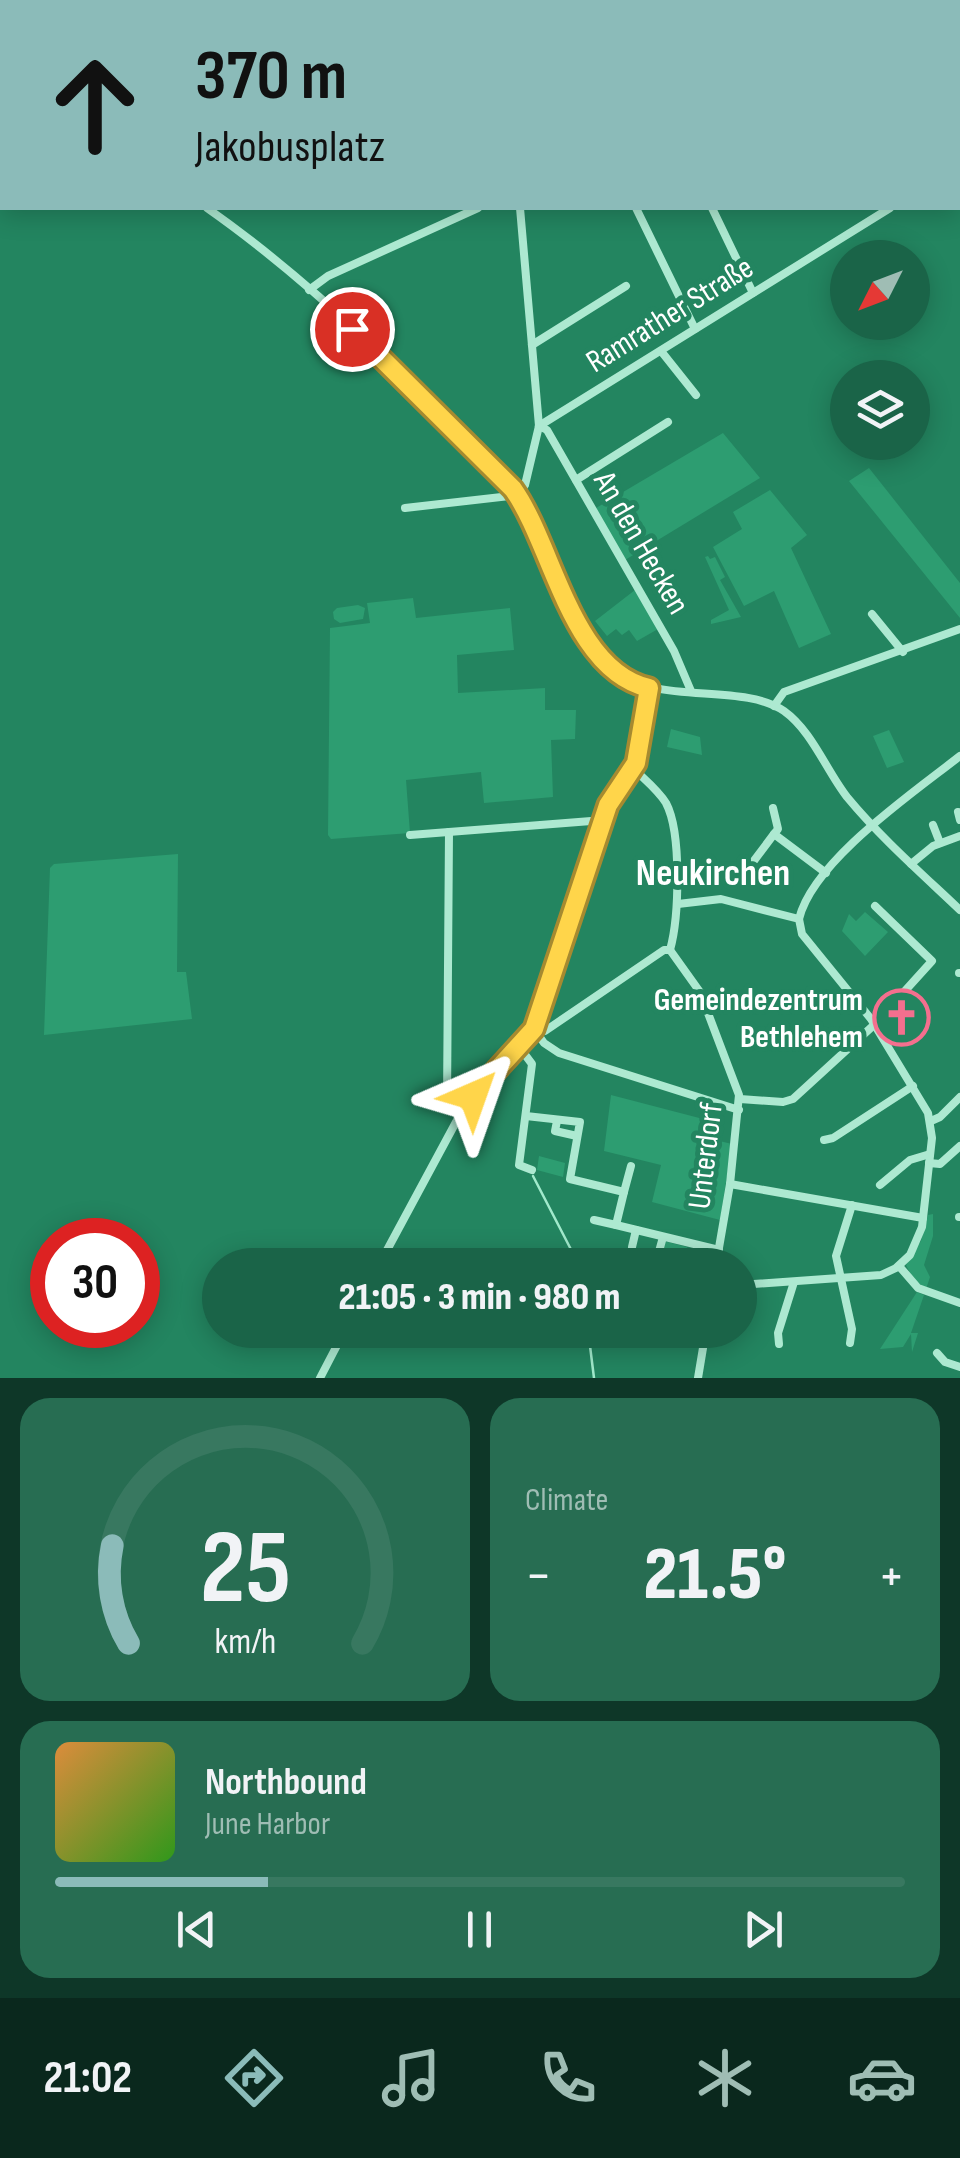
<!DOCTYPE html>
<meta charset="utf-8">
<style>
body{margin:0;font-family:"Sofia Sans Condensed",sans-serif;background:#276d52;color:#f1f3f6;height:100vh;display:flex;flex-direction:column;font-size:38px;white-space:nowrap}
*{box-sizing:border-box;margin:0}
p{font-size:32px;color:#9fbdb4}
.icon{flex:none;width:55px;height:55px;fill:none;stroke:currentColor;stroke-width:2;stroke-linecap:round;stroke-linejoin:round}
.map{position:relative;height:1378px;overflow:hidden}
.drawer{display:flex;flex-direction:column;gap:20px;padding:20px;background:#0e3728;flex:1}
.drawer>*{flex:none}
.banner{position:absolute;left:0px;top:0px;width:960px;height:210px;box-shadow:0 5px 25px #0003;background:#8bbbb9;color:#111;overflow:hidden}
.needle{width:65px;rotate:228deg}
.controls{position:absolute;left:830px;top:240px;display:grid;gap:20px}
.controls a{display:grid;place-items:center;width:100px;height:100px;border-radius:50%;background:#1a6448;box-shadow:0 5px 25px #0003;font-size:50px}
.speed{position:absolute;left:30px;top:1218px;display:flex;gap:20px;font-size:50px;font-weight:700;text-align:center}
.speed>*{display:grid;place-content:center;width:130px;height:130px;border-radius:50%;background:#1a6448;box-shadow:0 5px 25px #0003;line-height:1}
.speed .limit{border:15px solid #d22;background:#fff;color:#111}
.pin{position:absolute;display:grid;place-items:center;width:85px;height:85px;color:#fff;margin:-42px;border:5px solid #fff;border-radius:50%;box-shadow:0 2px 10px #0007}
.me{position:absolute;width:110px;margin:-55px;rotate:43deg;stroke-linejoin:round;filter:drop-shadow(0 0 8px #0008)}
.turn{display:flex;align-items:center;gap:35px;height:210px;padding:0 30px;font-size:45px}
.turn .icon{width:130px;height:130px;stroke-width:2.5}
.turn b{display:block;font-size:70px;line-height:85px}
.big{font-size:75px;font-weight:800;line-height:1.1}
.drawer .tile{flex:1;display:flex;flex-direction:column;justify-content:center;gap:15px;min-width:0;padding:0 35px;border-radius:30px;background:#276d52}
.drawer .dial{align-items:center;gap:0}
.dial svg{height:260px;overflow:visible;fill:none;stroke:#387860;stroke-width:7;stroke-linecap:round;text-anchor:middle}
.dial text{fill:#f1f3f6;stroke:none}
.song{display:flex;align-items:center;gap:30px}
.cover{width:120px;height:120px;border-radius:15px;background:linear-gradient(135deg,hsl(30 70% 55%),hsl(110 70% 35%))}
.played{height:10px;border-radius:5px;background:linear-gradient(90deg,#8bbbb9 25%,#387860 25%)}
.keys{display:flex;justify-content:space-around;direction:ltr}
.heat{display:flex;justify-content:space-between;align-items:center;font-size:55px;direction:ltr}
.drawer .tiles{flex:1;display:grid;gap:20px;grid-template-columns:1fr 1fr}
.tile:last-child{grid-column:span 2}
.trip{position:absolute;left:202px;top:1248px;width:555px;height:100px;border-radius:50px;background:#1a6448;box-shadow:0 5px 25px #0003;font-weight:800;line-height:100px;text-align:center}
.tabs{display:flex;height:160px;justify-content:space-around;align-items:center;background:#0a281d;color:#9fbdb4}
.tabs .icon{width:70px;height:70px}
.tabs .selected{color:#8bbbb9}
.tabs b{font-size:45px;color:#f1f3f6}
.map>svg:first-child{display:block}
</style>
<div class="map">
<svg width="960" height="1378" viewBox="0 0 960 1378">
<rect width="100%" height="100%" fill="#238560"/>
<!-- green -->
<g fill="#2d9d71">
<polygon points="723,433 760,478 625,560 596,508"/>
<polygon points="869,468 960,583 960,618 849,481"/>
<polygon points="770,490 807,535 791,548 831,634 799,648 774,591 744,606 713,547 742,529 733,512"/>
<polygon points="708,556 710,559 715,557 725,577 720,580 741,617 711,624 711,620 729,610 705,557"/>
<polygon points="635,590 658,629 637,641 629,630 622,635 616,629 607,636 595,621"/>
<polygon points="413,598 416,618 510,608 514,650 457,655 458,693 545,688 545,710 576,710 575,739 551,740 553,797 484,803 481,772 406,780 410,833 331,839 328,835 330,628 370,623 367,603"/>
<polygon points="358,605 365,608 363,619 340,623 334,619 333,612 337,608"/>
<polygon points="671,729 700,737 702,755 667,747"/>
<polygon points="889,730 904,762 887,768 873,736"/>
<polygon points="178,854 177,972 186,972 192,1019 44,1035 50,868 54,864"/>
<polygon points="865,912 888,932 865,956 842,931 849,914 856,921"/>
<polygon points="611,1095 707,1120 703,1137 732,1144 720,1220 652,1202 661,1165 604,1151"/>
<polygon points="539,1156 565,1163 563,1177 537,1170"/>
<polygon points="933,1214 933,1236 924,1265 930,1277 926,1289 913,1279 906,1265 921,1241 928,1215"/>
<polygon points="664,1241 687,1247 683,1265 657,1265"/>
<polygon points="917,1292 924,1295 911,1333 918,1333 912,1352 911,1334 903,1347 880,1349"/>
</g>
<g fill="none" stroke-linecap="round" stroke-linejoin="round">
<!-- stream -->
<g stroke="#a1eacc" stroke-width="2.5">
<polyline points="533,1176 579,1265"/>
<polyline points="588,1330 594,1378"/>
</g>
<!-- minor -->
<g stroke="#ade9d1" stroke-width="8">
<polyline points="502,0 502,2"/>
<polyline points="0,93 2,94"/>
<polyline points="958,165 960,164"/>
<path d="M 207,208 C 311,281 420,387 506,481 C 525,502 534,528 545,554 C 563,596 582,639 616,670 C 654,706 742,682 784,711 C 812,731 826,770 847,797 C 881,838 921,873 960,910"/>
<polyline points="636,208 695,329"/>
<polyline points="712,208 753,293"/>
<polyline points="309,290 328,276 478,208"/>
<polyline points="532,345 626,286"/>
<polyline points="661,351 696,395"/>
<polyline points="539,426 890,208"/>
<polyline points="539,426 547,430 674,651 691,691"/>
<polyline points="576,480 668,422"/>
<polyline points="518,495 525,485 539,426 520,208"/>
<polyline points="405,508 518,495"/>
<polyline points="872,614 903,652"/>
<polyline points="774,706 784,692 960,629"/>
<path d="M 634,769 C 644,779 658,790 666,803 C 682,833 679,918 670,950"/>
<polyline points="773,808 778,829 774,834 826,873"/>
<polyline points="958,812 960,820"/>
<polyline points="933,825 940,843"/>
<polyline points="449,832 447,1102 459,1117"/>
<polyline points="410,835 604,820"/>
<polyline points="911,864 933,846 960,836"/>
<polyline points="750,866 774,834"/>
<polyline points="678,904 721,899 799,919 802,934 871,1019 928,1113 932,1138 922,1227 910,1255 896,1268 881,1275 740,1285"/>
<path d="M 799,919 C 813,861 913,793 960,756"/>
<polyline points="670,950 700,992 739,1095 730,1184 716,1265"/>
<polyline points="959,973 960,973"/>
<polyline points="534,1029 544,1043 559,1053 739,1110"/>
<polyline points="534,1029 545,1031 664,950 670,950"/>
<polyline points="520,1048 532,1064 519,1165 532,1170"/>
<polyline points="740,1099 783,1102 793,1099 875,1024 932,961 875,906"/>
<polyline points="526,1116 580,1122 570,1179 624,1192 616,1225 719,1250"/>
<polyline points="557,1121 555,1131 577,1136"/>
<polyline points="931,1121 940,1117 960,1097"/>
<polyline points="824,1140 833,1138 913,1086"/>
<polyline points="929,1163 940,1164 960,1146"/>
<polyline points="730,1184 923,1218"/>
<polyline points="880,1185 910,1160 930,1154"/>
<polyline points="624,1192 631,1166"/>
<polyline points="959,1217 960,1217"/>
<polyline points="594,1220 616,1225"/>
<polyline points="632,1247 636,1230"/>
<polyline points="658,1255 663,1237"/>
<polyline points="379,1265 463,1109 534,1029 608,805 636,763 649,688"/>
<polyline points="899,1266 918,1288 960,1303"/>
<polyline points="850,1343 852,1329 836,1256 852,1205"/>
<polyline points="779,1344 778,1333 794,1282"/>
<polyline points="937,1353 945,1362 960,1367"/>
<polyline points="320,1378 345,1330"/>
<polyline points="698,1378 706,1330"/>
</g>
</g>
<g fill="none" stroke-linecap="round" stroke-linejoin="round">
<defs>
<path id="route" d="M 352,329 L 513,489 C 553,545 571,670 649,688 L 636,763 L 608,805 L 534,1029 L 473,1096"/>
</defs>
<!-- route casing -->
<use href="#route" stroke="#a68a30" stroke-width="25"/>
<!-- route -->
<use href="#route" stroke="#ffd54a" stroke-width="18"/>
</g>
<!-- icons -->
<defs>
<symbol id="church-ring" viewBox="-11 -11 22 22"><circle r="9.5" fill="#238560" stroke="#f46f8e" stroke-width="1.5"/><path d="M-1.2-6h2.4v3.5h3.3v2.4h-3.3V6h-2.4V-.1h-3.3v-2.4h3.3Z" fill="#f46f8e"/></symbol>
</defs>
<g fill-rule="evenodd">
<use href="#church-ring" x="870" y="986" width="63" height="63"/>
</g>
<g text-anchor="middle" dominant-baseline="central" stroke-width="10" stroke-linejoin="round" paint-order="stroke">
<!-- street labels -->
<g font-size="32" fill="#fff" stroke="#238560">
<text transform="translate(670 315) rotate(-32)">Ramrather Straße</text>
<text transform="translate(641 543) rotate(60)">An den Hecken</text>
<text transform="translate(706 1156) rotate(-83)">Unterdorf</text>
</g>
<!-- poi labels -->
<g font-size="32" font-weight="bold" fill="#fff" stroke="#238560" text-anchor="end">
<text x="863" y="1000">Gemeindezentrum<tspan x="863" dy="37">Bethlehem</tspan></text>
</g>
<!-- quarter labels -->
<g font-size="38" font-weight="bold" fill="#fff" stroke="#238560">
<text x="713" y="873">Neukirchen</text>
</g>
</g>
</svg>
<div class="controls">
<a><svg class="needle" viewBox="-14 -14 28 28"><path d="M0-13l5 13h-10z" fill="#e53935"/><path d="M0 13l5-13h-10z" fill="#9fbdb4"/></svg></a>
<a><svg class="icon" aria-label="layers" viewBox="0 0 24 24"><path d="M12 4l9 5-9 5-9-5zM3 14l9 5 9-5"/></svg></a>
</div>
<div class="speed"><div class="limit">30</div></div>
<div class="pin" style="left:352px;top:329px;background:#d93025"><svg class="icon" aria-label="arrive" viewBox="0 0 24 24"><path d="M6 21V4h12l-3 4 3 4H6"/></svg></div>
<svg class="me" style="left:473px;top:1096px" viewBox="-20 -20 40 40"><path d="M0-17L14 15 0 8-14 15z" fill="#ffd54a" stroke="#fff" stroke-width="4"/></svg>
<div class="trip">21:05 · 3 min · 980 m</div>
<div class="banner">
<div class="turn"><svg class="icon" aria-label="ahead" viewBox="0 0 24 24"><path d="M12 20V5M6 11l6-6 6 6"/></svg><div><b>370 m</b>Jakobusplatz</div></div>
</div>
</div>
<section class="drawer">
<div class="tiles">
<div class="tile dial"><svg viewBox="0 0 100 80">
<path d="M14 69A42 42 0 1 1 86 69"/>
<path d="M14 69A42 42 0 0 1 9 39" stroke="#8bbbb9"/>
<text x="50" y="56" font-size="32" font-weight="700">25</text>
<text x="50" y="72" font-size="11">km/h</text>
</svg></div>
<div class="tile"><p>Climate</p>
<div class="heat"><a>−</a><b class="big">21.5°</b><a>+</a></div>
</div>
<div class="tile">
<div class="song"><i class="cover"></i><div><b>Northbound</b><p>June Harbor</p></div></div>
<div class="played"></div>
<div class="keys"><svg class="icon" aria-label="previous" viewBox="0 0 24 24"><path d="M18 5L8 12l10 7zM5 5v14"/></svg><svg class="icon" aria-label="pause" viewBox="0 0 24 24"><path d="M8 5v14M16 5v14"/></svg><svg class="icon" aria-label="next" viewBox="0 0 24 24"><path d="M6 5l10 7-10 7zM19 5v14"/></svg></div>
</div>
</div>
</section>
<nav class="tabs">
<b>21:02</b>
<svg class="icon selected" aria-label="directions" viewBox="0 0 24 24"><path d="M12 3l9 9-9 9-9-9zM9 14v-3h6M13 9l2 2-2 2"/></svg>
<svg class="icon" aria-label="music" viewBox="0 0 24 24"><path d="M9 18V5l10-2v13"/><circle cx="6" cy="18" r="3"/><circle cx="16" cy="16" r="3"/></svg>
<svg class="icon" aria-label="phone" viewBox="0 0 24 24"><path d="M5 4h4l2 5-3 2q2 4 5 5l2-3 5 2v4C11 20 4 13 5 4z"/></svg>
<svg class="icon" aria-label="climate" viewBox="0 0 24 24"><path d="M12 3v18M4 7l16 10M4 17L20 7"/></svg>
<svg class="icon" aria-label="car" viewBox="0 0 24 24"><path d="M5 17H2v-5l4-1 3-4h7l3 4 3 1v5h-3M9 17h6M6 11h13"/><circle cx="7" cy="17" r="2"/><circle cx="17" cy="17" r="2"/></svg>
</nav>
